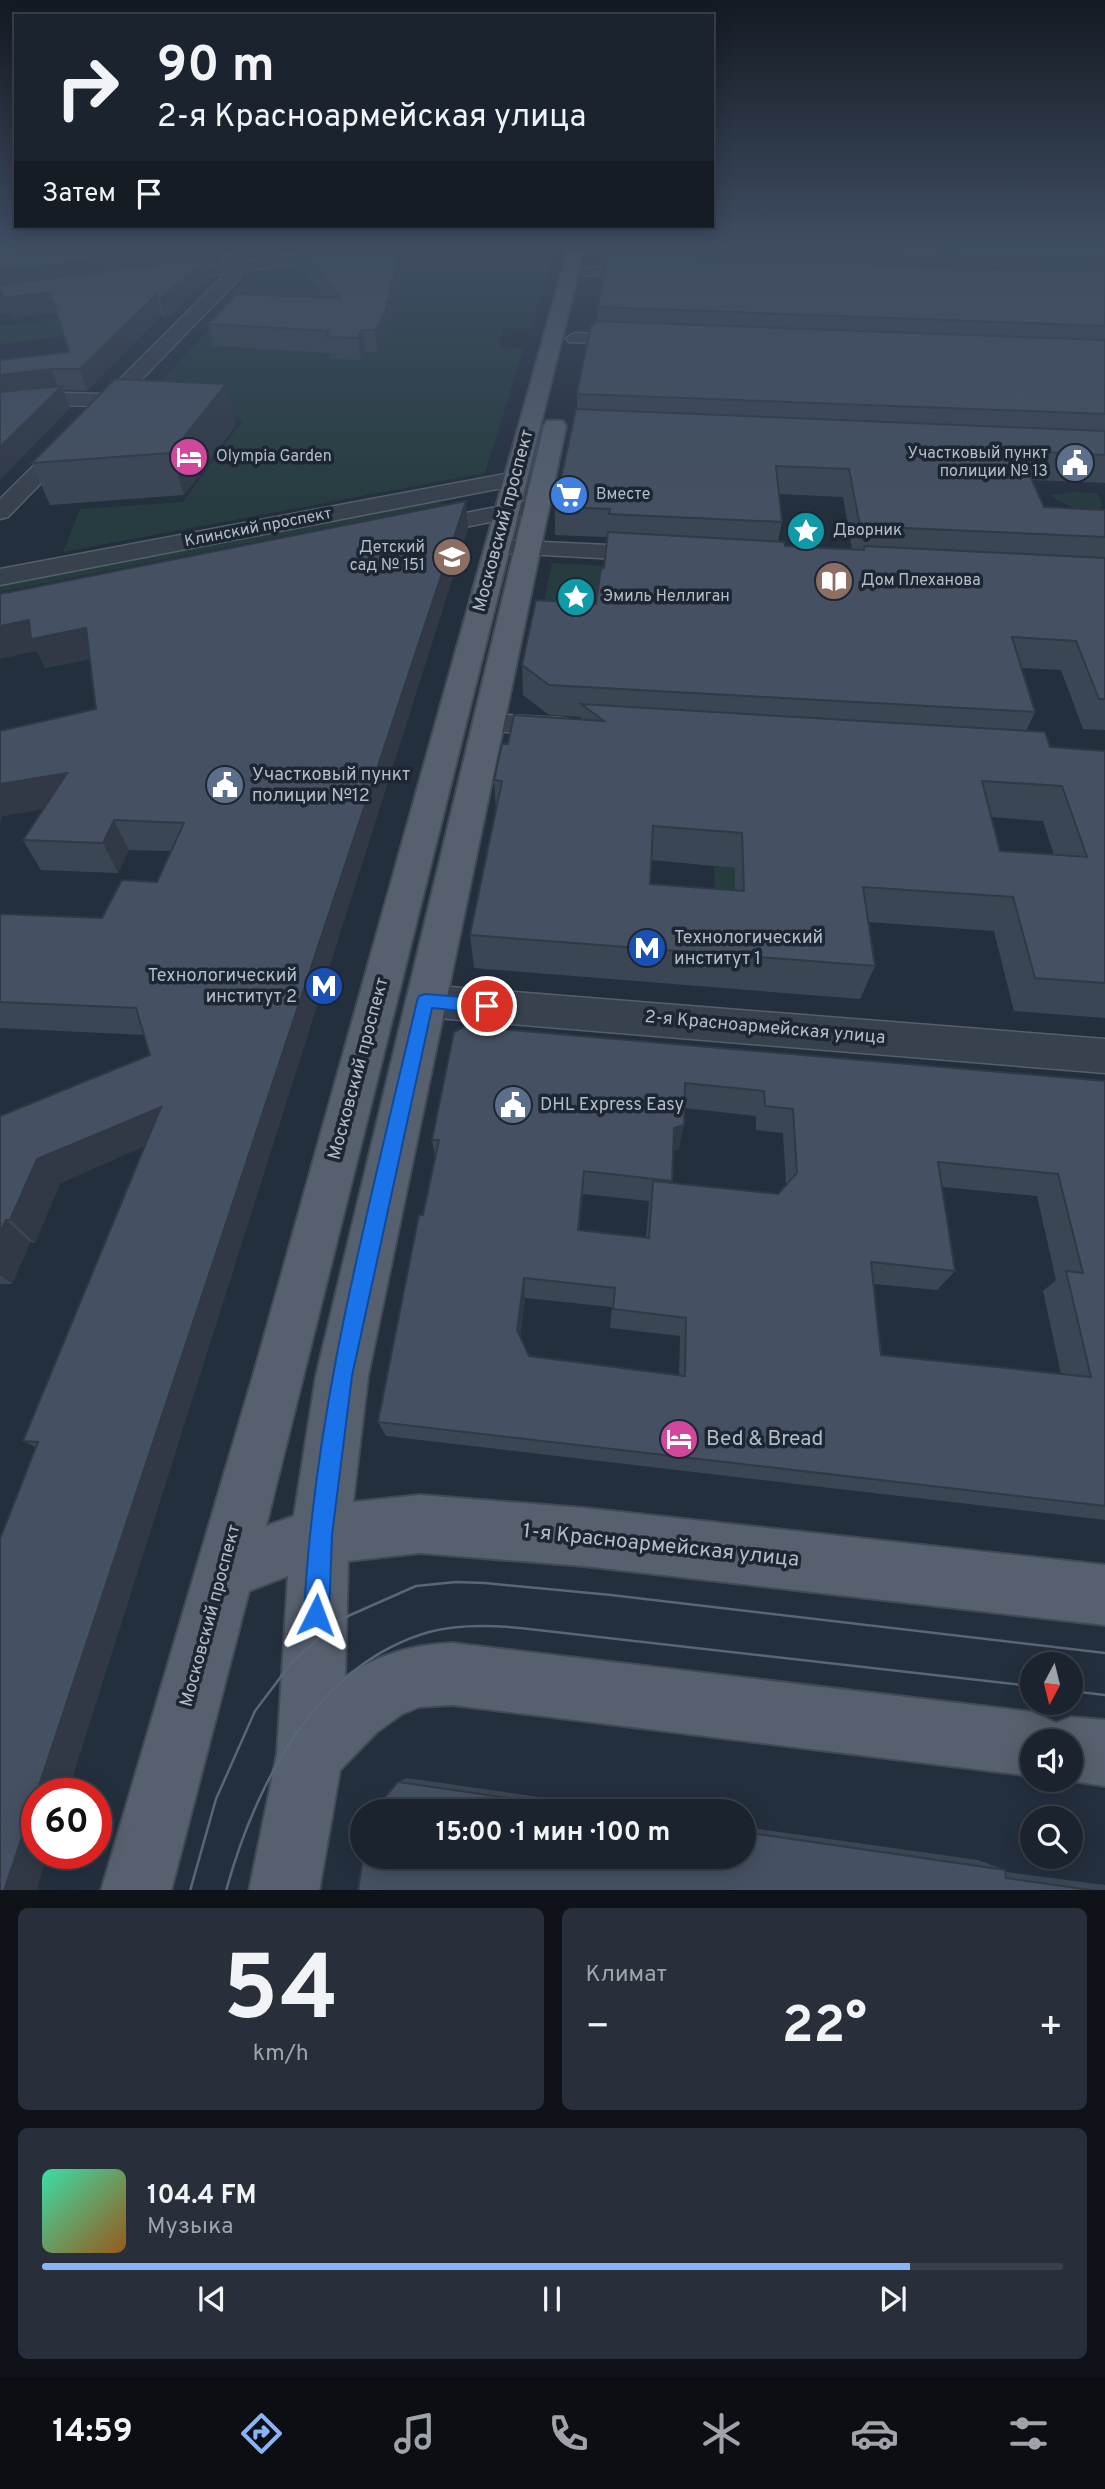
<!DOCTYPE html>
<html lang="ru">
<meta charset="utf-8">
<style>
body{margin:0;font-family:Overpass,sans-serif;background:#282f3a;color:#f1f3f6;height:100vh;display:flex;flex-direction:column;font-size:26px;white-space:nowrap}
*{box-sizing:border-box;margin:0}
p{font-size:23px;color:#a0a4aa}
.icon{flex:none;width:38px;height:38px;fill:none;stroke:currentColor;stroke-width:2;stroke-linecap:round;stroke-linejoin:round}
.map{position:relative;height:1890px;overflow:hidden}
.details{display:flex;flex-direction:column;gap:18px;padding:18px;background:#0f1319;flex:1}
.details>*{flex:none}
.guide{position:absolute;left:14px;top:14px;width:700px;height:214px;border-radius:0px;box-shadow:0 4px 18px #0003,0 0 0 2px #39404a;background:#1b232e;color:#f1f3f6;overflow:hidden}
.needle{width:46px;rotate:187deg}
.tools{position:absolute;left:1020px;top:1652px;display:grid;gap:14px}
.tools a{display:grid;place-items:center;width:63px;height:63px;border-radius:50%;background:#1b232e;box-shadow:0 4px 18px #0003,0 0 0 2px #39404a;font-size:35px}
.speed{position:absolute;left:21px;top:1778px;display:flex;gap:14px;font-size:35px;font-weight:700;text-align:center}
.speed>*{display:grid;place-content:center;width:91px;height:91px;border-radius:50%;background:#1b232e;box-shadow:0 4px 18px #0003,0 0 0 2px #39404a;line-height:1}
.speed .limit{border:10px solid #d22;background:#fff;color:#111}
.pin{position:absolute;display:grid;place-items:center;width:60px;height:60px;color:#fff;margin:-30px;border:4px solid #fff;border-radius:50%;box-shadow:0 2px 7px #0007}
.me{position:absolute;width:77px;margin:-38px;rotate:3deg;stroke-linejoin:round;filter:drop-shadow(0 0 5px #0008)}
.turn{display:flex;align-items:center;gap:24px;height:147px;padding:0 28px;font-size:32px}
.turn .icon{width:91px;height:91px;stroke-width:2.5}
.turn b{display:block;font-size:49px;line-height:60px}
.then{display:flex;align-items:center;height:66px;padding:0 28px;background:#0003;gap:14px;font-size:26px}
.big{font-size:52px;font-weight:700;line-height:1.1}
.details .card{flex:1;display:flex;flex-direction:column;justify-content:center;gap:10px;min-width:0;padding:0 24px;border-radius:10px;background:#282f3a}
.details .dial{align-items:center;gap:0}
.dial b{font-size:91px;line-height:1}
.song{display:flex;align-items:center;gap:21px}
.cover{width:84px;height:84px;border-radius:10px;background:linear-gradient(135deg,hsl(160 70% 55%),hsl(30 70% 35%))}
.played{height:7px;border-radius:4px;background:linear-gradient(90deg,#8ab4f8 85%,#39404a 85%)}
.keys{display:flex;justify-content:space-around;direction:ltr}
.heat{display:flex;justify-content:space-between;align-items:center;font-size:38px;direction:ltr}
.details .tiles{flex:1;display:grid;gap:18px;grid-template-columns:1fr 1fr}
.card:last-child{grid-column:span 2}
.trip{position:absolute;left:350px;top:1799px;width:406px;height:70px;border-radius:35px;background:#1b232e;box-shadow:0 4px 18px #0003,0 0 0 2px #39404a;font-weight:700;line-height:70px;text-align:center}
.tab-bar{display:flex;height:112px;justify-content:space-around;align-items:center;background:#0b0e12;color:#a0a4aa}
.tab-bar .icon{width:49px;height:49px}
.tab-bar .current{color:#8ab4f8}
.tab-bar b{font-size:32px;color:#f1f3f6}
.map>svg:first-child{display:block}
</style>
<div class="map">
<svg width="1105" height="1891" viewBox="0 0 1105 1891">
<rect width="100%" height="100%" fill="#242f3e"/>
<!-- green -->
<g fill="#263c3f">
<path d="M 297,265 L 303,271 L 549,271 L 531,329 L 504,328 L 498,347 L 524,348 L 485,473 L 63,552 L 80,509 L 183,502 L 243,420 L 117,414 L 149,393 L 228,310 L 238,297 L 231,296 C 259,267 259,270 297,265 Z"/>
<polygon points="63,318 65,336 0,344 0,327"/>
<path d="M 1075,492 L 1097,493 L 1103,505 L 1100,507 L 1105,517 L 1086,519 C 1073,502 1061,506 1051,495 Z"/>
<polygon points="438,499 442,505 0,592 0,584"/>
<polygon points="552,563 642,568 603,578 596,600 598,621 539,628"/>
<polygon points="714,866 735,868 736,925 715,923"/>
</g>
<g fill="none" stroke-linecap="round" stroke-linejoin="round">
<defs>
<g id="minor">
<polygon points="367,246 407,246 400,250 242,271 239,279 8,517 0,519 0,499 94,406 59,405 0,412 0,400 59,393 105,394 226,273 158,282 150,277 152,274 225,264 220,258 228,253 233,255 239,262"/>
<polygon points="589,267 653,269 661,274 653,279 583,275 581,272"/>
<polygon points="575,333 637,335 646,340 637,345 569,342 566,338"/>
<polygon points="515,472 523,474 526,479 523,484 0,585 0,569"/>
<polygon points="537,499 545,501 548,506 545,511 420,536 412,534 408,529 412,524 420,522"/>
<polygon points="498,540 654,547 663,549 666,554 663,559 654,561 489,552 486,547 489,542"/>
<polygon points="488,714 562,718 573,720 577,727 573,734 562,736 477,730 473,723 477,716"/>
<polygon points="425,985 1105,1039 1105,1073 425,1017 411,1012 406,1001 411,990"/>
</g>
<path id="major" d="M 569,246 L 585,246 L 266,1526 L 294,1516 L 316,1376 L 544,426 L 547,421 L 563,421 L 566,426 L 368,1376 L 353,1502 L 420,1495 L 584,1508 L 1105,1565 L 1105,1625 L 584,1566 L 420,1553 L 348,1561 L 345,1677 C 380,1654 410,1645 452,1643 L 1032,1712 L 1056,1723 L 1071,1717 L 1105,1720 L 1105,1786 L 1067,1780 L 1071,1780 L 1071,1741 L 1032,1741 L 1032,1776 L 452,1705 L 419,1707 L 402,1714 L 377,1732 L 340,1770 L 319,1891 L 249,1891 L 277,1754 L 288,1576 L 249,1591 L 171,1891 L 101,1891 L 255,1369 Z"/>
</defs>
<!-- minor casing -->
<use href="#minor" stroke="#565f6c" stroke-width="3"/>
<!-- major casing -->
<use href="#major" stroke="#414a57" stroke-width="4"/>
<!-- minor -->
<use href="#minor" fill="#38414e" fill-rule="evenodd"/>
<!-- major -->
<use href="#major" fill="#56606e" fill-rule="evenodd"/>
<!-- tram -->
<g stroke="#5a6575" stroke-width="2.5">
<polyline points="1071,1691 1105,1695"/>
<polyline points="190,1891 216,1799 255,1711 292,1662 339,1620 416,1586 456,1582 485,1583 611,1595 1105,1653"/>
<path d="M 226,1891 C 255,1786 315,1665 429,1632 C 459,1624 490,1625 520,1628 L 1032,1686"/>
</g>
</g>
<!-- wall -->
<g fill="#3b4654" fill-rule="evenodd">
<polygon points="0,246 247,246 239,253 227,251 219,256 220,262 206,264 210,278 166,319 161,315 87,391 64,390 70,408 0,360 69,352 57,312 11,318 9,313 0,314"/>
<polygon points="295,246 557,246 549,271 402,272 388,335 377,352 366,352 361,360 330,359 329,353 214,346 208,324 325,298 299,266"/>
<path d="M 610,246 L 1105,246 L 1105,483 L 1032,480 L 1044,507 L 1105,510 L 1105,730 L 1083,729 L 1061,670 L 1021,668 L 1035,712 L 1026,731 L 1050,747 L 1105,751 L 1105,1018 L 1014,1011 L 994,931 L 868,922 L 875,966 L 860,999 L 474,968 L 470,935 L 496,810 L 494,780 L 508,744 L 581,720 L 581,717 L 549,715 L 523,695 L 522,665 L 596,604 L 604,568 L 607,537 L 555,535 L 555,507 L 577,409 L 577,393 L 594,325 L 597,321 L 598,307 L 610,256 ZM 779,494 L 843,497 L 852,549 L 785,546 L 778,541 L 782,522 ZM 991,817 L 1043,821 L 1054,855 L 1000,851 ZM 651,860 L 735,868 L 735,890 L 650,884 Z"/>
<polygon points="236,424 184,495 50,505 32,463"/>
<polygon points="468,529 67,1794 37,1794 48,1853 36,1891 0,1891 36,1447 23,1441 145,1146 60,1183 35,1243 30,1242 12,1284 0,1284 0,1116 150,1055 144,1035 0,1028 0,914 102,918 157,882 171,851 129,850 118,873 41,870 23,840 43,809 2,816 0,823 0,731 96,709 90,659 45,668 37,651"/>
<path d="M 454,1032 L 1105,1081 L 1105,1520 L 386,1436 L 378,1422 L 435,1156 L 432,1140 ZM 684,1108 L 756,1116 L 756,1130 L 783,1133 L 786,1185 L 778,1194 L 672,1183 L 673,1151 L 679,1149 ZM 942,1187 L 1037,1196 L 1056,1280 L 1043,1291 L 1061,1374 L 881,1355 L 874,1284 L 937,1290 L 955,1271 ZM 583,1194 L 649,1201 L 646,1238 L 579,1231 ZM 525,1298 L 612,1307 L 610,1328 L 680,1336 L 679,1375 L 529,1356 L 520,1337 Z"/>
<polygon points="407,1778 637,1811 373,1811 398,1782"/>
<polygon points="744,1827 978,1860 1005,1870 1006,1872 1105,1885 1105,1891 358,1891 744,1857"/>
</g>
<!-- shaded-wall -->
<g fill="#303945">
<polygon points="197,246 216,246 220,262 206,264 210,278 166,319 160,299 198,265 0,291 0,271"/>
<polygon points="216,246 225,246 227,251 219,256"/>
<polygon points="238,246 247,246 239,253"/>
<polygon points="550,246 557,246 549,271 549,251"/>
<polygon points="400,252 402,272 388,335 377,352 375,330"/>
<polygon points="50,292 57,312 11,318 9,313 0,314 0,293"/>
<polygon points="156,295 161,315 87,391 80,369"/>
<polygon points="362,330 366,352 361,360 358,338"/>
<polygon points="51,369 59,390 62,386 70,408 0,480 0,375"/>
<polygon points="226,384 236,424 184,495 171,453"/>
<polygon points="466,501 468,529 67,1794 37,1794 37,1853 48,1853 36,1891 4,1891"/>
<polygon points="29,620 86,628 99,657 45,668 37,651 0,659 0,626"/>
<polygon points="67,773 82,803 2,816 0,823 0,784"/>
<polygon points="114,820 129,850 118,873 103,843"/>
<polygon points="161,1107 177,1132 60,1183 35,1243 10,1220 37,1159"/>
<polygon points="684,1125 679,1149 669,1152 674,1128"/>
<polygon points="584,1171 583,1194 577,1251 578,1230"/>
<polygon points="6,1220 30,1242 12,1284 0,1275 0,1232"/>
<polygon points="524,1278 525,1298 519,1348 517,1330"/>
</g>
<!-- building -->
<g fill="#455162" stroke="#303945" stroke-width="2" fill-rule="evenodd">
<polygon points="0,246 197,246 0,271"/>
<polygon points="295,246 550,246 549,251 400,252 385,313 375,330 362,330 358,338 327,337 328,331 208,324 236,294 341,298"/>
<polygon points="707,246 1097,246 1105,255 1105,258"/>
<polygon points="607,256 1105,272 1105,326 598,307"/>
<polygon points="205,259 160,299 156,295 80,369 51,369 0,375 0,360 69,352 50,292 3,298 2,293 0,293 0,285"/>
<polygon points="595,321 1105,340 1105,414 579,394 577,393 591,325 594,325"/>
<polygon points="115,379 226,384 171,453 32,463"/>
<polygon points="62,386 0,447 0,392"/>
<polygon points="576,409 1105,431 1105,455 1019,451 1044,507 1105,510 1105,537 860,526 849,469 776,466 782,522 609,514 610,509 555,507"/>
<polygon points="466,501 4,1891 0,1891 0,1539 38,1442 23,1441 161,1107 37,1159 10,1220 6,1220 0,1232 0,1116 150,1055 136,1008 0,1002 0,914 102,918 122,880 157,882 184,823 114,820 103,843 23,840 67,773 0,784 0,731 96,709 86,628 31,639 29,620 0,626 0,594"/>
<polygon points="608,532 784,542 785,546 864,550 864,546 1105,558 1105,699 1099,699 1076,641 1012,637 1035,712 549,685 522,665 536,600 596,604 601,569 604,568"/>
<path d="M 581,704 L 1045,732 L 1050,747 L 1105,751 L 1105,983 L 1035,978 L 1013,897 L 863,887 L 875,966 L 470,935 L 502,781 L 494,780 L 502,744 L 508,744 L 514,715 L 604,721 ZM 982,781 L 1062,786 L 1087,857 L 1000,851 ZM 653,826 L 742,833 L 744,891 L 650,884 Z"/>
<path d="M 465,1026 L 1105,1081 L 1105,1506 L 378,1422 L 419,1215 L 423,1215 L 439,1140 L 432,1140 L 454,1032 ZM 685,1083 L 764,1091 L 765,1106 L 793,1109 L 797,1173 L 778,1194 L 653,1181 L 649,1238 L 578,1230 L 584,1171 L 672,1181 L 674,1128 L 684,1125 ZM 938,1162 L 1058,1174 L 1083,1273 L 1066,1271 L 1091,1377 L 881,1355 L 871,1262 L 955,1271 ZM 524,1278 L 615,1288 L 613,1309 L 686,1318 L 685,1376 L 529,1356 L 517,1330 Z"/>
<polygon points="398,1782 599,1811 373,1811"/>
<polygon points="744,1832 1005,1870 1006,1878 1097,1891 358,1891 363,1857 744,1857"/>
</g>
<!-- sky -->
<linearGradient id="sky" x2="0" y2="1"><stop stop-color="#141a22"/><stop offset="0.48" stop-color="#3f4d63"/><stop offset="1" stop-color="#3f4d63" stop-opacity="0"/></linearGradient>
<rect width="1105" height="510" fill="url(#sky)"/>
<!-- route -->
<path fill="#1a73e8" stroke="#114b97" stroke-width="2" d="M 425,994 L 487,999 L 493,1001 L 496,1006 L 493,1011 L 487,1013 L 432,1008 L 352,1376 L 332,1535 L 329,1615 L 325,1624 L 316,1628 L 307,1624 L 304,1615 C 314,1406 370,1204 417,1001 L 419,996 Z"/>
<!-- icons -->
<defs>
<symbol id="hotel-disc" viewBox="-11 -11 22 22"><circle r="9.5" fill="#d1479c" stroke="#1d2633"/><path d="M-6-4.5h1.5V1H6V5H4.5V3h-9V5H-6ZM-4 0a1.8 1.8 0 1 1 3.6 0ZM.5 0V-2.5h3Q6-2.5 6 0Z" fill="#fff"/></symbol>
<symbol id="civic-disc" viewBox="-11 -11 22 22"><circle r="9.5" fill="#5c6f8a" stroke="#1d2633"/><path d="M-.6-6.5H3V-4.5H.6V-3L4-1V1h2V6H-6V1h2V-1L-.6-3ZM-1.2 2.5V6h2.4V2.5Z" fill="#fff"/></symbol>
<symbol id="supermarket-disc" viewBox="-11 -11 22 22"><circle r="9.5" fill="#3f7fe0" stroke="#1d2633"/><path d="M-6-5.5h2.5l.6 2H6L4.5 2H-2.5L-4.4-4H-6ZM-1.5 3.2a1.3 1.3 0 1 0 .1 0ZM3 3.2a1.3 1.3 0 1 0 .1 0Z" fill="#fff"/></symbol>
<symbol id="sight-disc" viewBox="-11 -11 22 22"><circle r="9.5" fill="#0f9aa8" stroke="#1d2633"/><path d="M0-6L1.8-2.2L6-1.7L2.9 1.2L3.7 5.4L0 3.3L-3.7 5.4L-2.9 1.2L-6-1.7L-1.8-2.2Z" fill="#fff"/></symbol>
<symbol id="school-disc" viewBox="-11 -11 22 22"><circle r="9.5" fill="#8d6e63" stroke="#1d2633"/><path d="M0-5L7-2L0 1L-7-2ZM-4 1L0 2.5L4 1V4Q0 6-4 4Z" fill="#fff"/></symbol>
<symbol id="library-disc" viewBox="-11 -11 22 22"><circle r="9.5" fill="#8d6e63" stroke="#1d2633"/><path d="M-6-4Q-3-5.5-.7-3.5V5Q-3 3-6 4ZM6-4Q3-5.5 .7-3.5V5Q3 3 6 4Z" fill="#fff"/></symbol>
<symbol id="metro-disc" viewBox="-11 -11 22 22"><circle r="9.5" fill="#1a4fb4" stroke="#1d2633"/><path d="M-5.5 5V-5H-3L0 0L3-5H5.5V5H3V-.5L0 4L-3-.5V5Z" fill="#fff"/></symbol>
</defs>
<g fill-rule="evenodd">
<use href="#hotel-disc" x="167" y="435" width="44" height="44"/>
<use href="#civic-disc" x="1053" y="441" width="44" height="44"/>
<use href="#supermarket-disc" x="547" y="473" width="44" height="44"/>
<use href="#sight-disc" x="784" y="509" width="44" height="44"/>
<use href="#school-disc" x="430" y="535" width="44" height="44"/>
<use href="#library-disc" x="812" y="559" width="44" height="44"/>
<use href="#sight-disc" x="554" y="575" width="44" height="44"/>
<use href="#civic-disc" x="203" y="763" width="44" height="44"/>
<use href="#metro-disc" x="625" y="926" width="44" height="44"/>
<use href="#metro-disc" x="302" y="964" width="44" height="44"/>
<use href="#civic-disc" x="491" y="1083" width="44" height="44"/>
<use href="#hotel-disc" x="657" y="1417" width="44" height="44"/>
</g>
<g text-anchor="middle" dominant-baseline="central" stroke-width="7" stroke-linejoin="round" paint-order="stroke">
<!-- far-poi labels -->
<g font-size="16" fill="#b4bcc9" stroke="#1d2633" text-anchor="start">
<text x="1048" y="454" text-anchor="end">Участковый пункт<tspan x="1048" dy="18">полиции № 13</tspan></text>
<text x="216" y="457">Olympiа Garden</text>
<text x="596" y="495">Вместе</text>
<text x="833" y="531">Дворник</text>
<text x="425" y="548" text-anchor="end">Детский<tspan x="425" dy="18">сад № 151</tspan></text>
<text x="861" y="581">Дом Плеханова</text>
<text x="603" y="597">Эмиль Неллиган</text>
</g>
<!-- far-street labels -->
<g font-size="16" fill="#b4bcc9" stroke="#1d2633">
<text transform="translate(258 528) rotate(-11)">Клинский проспект</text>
</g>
<!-- street labels -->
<g font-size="18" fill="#b4bcc9" stroke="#1d2633">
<text transform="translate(504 521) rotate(-75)">Московский проспект</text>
<text transform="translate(765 1028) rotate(5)">2-я Красноармейская улица</text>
<text transform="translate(359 1069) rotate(-75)">Московский проспект</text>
<text transform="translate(211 1616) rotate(-75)">Московский проспект</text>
</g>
<!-- poi labels -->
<g font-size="18" fill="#b4bcc9" stroke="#1d2633" text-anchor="start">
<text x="252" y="775">Участковый пункт<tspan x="252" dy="21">полиции №12</tspan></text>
<text x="674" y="938">Технологический<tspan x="674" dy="21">институт 1</tspan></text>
<text x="297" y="976" text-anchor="end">Технологический<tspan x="297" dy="21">институт 2</tspan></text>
<text x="540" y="1105">DHL Express Easy</text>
</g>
<!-- near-poi labels -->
<g font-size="21" fill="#b4bcc9" stroke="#1d2633" text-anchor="start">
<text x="706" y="1439">Bed &amp; Bread</text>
</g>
<!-- near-street labels -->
<g font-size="21" fill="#b4bcc9" stroke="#1d2633">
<text transform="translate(661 1546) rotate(6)">1-я Красноармейская улица</text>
</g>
</g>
</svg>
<div class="tools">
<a><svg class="needle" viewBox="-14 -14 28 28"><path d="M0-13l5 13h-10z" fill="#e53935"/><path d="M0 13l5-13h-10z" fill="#a0a4aa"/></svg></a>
<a><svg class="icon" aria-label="sound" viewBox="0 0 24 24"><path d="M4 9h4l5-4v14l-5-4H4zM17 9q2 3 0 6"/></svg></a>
<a><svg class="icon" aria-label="search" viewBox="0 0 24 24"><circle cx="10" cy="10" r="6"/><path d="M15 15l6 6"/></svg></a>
</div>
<div class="speed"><div class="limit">60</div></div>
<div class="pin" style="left:487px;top:1006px;background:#d93025"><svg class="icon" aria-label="arrive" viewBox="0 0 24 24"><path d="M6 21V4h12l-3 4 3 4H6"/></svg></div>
<svg class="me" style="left:316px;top:1615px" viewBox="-20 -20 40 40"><path d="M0-17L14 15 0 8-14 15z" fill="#1a73e8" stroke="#fff" stroke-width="4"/></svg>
<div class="trip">15:00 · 1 мин · 100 m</div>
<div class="guide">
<div class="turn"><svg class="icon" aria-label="right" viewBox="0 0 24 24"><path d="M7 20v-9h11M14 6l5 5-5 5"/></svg><div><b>90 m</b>2-я Красноармейская улица</div></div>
<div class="then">Затем<svg class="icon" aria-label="arrive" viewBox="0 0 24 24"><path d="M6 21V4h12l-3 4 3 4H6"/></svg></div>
</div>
</div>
<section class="details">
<div class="tiles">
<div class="card dial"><b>54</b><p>km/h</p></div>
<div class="card"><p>Климат</p>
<div class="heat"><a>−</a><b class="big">22°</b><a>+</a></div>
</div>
<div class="card">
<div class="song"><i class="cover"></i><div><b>104.4 FM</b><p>Музыка</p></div></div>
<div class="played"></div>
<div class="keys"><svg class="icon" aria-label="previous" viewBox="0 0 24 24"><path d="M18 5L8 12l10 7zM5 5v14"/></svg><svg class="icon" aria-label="pause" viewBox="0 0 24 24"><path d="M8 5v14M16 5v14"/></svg><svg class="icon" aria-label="next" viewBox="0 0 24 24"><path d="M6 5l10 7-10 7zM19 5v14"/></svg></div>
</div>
</div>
</section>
<nav class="tab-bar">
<b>14:59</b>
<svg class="icon current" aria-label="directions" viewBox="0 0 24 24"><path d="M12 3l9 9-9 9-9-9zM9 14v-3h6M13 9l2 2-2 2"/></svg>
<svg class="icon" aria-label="music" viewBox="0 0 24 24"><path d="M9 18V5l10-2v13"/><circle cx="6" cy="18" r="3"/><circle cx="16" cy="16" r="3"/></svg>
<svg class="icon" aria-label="phone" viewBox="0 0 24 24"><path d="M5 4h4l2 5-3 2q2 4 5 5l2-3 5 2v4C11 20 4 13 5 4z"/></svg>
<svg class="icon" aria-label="climate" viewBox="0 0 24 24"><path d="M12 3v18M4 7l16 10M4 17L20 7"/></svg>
<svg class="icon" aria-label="car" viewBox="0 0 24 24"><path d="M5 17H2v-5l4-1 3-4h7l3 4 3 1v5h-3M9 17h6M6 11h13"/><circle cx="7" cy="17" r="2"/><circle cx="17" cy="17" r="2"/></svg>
<svg class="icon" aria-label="filters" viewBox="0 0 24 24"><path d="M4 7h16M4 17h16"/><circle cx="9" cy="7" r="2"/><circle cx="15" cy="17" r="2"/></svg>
</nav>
